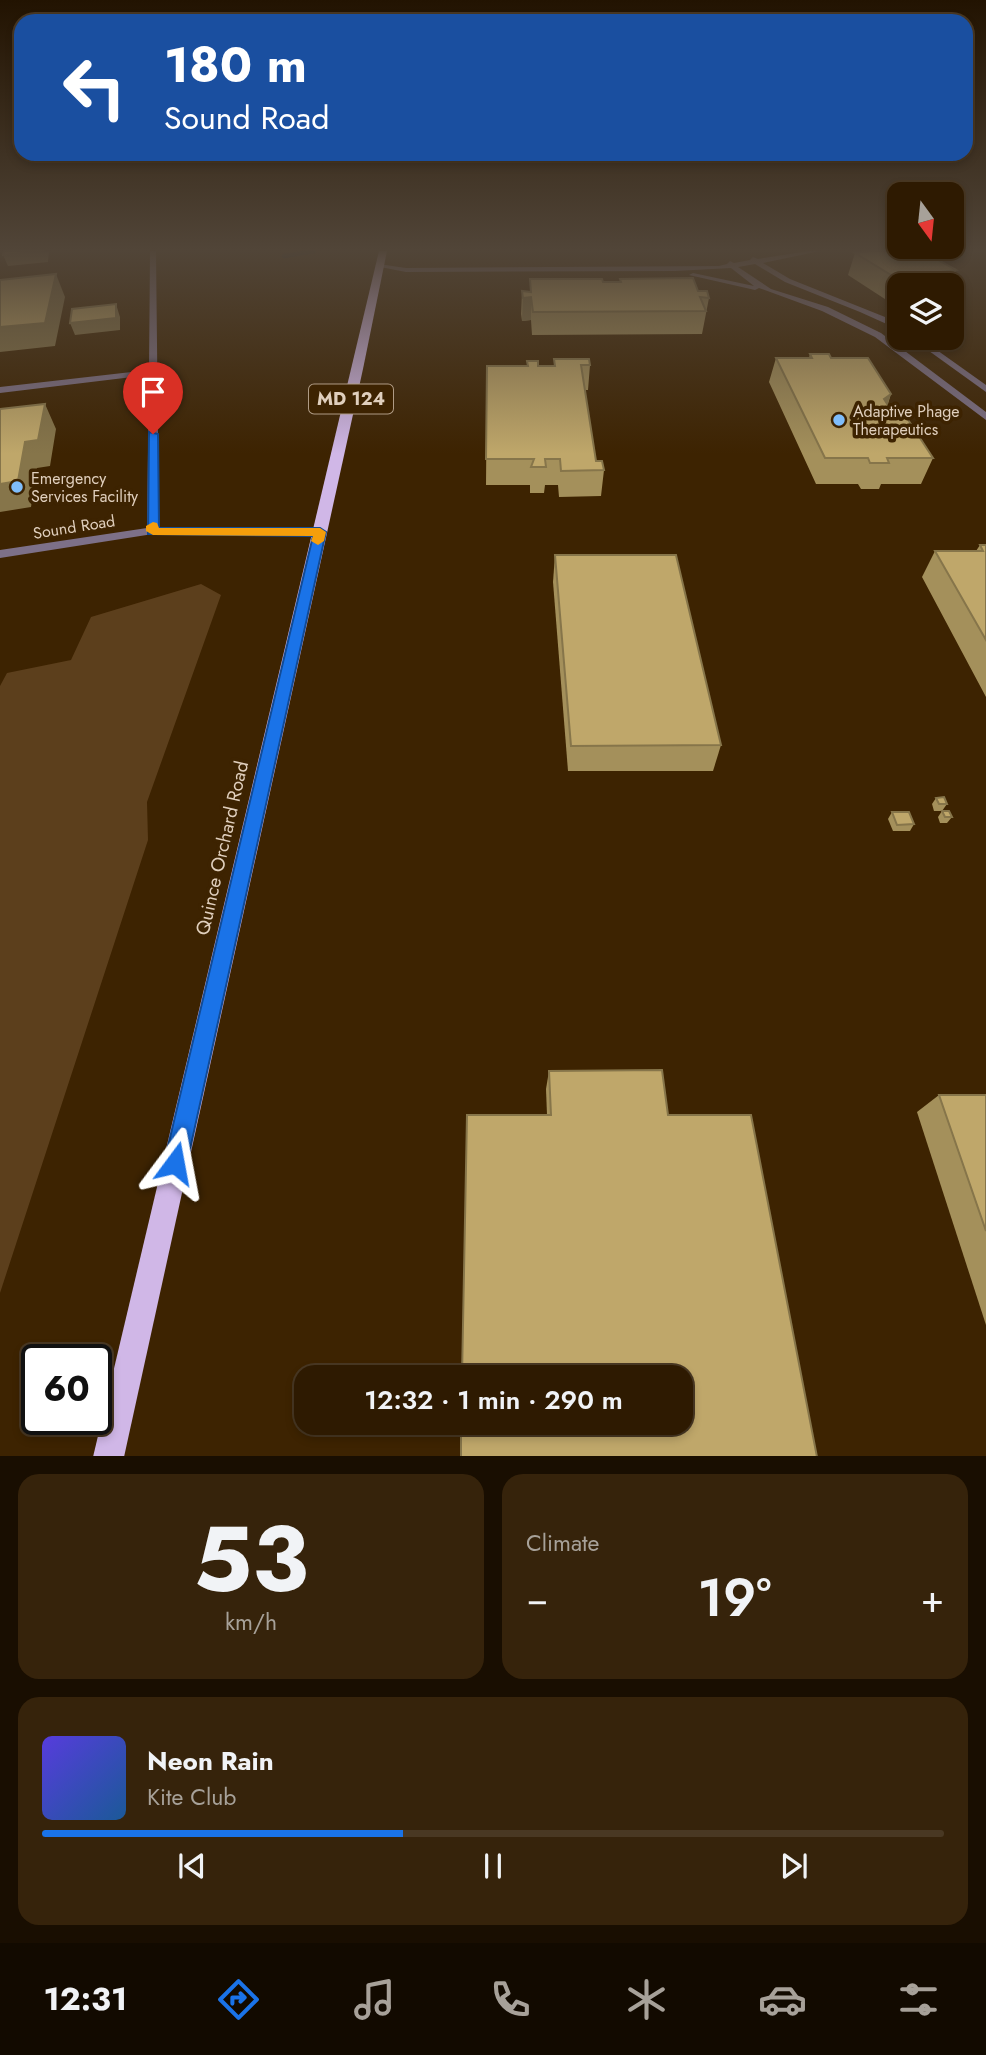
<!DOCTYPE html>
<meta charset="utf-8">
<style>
body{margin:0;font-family:Jost,sans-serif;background:#36230b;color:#f1f3f6;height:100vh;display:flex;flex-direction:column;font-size:26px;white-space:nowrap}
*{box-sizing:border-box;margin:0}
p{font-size:23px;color:#a7a199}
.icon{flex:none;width:38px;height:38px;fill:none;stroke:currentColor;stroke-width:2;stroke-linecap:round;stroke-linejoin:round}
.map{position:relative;height:1456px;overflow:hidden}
.panel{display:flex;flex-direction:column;gap:18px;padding:18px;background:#190e01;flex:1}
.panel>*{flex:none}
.banner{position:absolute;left:14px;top:14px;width:959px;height:147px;border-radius:21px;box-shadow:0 4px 10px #0003,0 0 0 2px #493823;background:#1a4fa0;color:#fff;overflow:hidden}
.needle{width:46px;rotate:165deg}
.fabs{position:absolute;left:887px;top:182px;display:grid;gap:14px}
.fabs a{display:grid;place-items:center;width:77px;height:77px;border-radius:14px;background:#2e1a01;box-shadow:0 4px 10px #0003,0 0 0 2px #493823;font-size:35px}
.speed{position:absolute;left:21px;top:1344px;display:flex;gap:14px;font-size:35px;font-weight:700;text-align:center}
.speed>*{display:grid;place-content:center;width:91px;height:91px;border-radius:50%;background:#2e1a01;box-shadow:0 4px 10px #0003,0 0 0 2px #493823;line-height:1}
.speed .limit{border:4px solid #111;border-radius:10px;background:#fff;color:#111}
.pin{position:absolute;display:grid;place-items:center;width:60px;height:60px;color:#fff;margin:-72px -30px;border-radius:50% 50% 50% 0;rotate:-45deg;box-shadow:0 0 7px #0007}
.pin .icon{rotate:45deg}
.me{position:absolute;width:77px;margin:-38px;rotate:13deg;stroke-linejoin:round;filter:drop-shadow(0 0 5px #0008)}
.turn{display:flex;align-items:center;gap:24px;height:147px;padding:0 35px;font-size:32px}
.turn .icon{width:91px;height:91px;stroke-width:2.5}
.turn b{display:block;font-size:49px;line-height:60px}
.big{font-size:52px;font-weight:600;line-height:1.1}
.panel .tile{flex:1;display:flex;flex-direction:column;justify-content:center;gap:10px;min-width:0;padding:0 24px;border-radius:21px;background:#36230b}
.panel .dial{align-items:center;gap:0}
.dial b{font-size:91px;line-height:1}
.song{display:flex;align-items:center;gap:21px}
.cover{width:84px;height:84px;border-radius:10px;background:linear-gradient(135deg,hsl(250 70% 55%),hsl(210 70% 35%))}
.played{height:7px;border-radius:4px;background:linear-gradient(90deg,#1a73e8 40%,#493823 40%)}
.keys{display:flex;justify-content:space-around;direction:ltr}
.heat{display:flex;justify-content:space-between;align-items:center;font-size:38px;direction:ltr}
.panel .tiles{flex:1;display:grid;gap:18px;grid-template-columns:1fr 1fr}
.tile:last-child{grid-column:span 2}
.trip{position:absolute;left:294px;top:1365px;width:399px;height:70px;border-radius:21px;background:#2e1a01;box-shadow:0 4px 10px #0003,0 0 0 2px #493823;font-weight:600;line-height:70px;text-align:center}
.tabs{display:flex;height:112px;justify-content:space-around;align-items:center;background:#120a00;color:#a7a199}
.tabs .icon{width:49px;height:49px}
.tabs .active{color:#1a73e8}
.tabs b{font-size:32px;color:#f1f3f6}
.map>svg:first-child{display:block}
</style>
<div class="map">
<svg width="986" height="1457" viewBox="0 0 986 1457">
<rect width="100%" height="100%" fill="#3d2301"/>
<!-- green -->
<polygon fill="#5c3f1c" points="201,584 221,595 147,802 148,840 0,1293 0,686 7,673 71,660 91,617"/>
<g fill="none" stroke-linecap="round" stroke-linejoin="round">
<!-- stream -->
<polyline stroke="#02182d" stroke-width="4.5" points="284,256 314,251"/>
<!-- minor -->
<polygon fill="#7d7088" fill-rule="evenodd" points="150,251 156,251 159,528 320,529 326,532 320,535 153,534 0,558 0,550 147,528 149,375 0,393 0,387 149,370"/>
<!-- tertiary -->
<g fill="#7d7088" fill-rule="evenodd">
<polygon points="808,251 820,251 763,263 790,279 885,317 900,324 900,330 860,312 785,282 755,264 738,267 771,289 828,307 881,333 986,412 986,420 875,337 822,311 759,288 755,290 689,275 693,273 754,286 731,268 675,271 406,272 375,266 379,264 406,268 719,266 727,264 730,261 734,263 750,260 753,257 758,259"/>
<polygon points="911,338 920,338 986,385 986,392"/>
</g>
<!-- primary -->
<polygon fill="#d0b7e7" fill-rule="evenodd" points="379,251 387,251 363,369 124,1457 93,1457"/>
</g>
<!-- wall -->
<g fill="#a4905b">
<polygon points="855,253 956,270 888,301 848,275"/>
<polygon points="530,279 603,282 620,282 620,279 698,291 709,298 702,334 532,335 531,320 522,321 521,314 522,291 530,292"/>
<polygon points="810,354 831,358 891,394 888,404 891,410 933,458 921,484 881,484 879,489 861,489 858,484 816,484 769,382 776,358 809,358"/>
<polygon points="554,359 590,365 588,390 585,390 596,461 604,470 601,496 559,497 558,485 545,485 544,493 530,493 530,485 486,485 487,366 527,366 527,361 538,366 554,366"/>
<polygon points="980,545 986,545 986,697 922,577 935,551 976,551"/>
<polygon points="555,555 721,745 713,771 568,771 553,582"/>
<polygon points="936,798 947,804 942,811 934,811 932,804"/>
<polygon points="942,811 952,817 947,823 940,823 938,817"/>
<polygon points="892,812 914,824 910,831 893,831 888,819"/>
<polygon points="549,1071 668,1115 547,1115 546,1089"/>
<polygon points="939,1095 986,1095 986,1325 917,1112"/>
</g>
<!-- shaded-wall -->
<g fill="#86754a">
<polygon points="49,251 48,262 8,266 3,255"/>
<polygon points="956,270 950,285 900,285 900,299 888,301 896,278"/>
<polygon points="56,274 65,297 55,346 0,352 0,327"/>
<polygon points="531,297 531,320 522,321 523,298"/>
<polygon points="116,304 120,317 120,330 75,335 70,323"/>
<polygon points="891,394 882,419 884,399"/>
<polygon points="45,404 56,429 50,466 37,468 31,507 0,512 0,484 25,442"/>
</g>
<!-- building -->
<g fill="#bfa76a" stroke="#86754a" stroke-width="2">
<polygon points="4,251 44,251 3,255"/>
<polygon points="872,251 922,251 956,270 896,278 855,253"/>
<polygon points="56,274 45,323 0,327 0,280"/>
<polygon points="693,278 698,291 707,291 709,298 700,297 706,311 533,312 531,297 523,298 522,291 531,292 530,279 602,279 603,282 621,282 620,279"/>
<polygon points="116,304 116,318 70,323 72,309"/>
<polygon points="810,354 829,354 831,358 868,358 891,394 884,399 891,410 905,415 933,458 887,458 889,463 870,463 868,458 825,458 776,358 812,358"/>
<polygon points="554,359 589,359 590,365 581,365 596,461 602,461 604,470 561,471 560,459 545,459 546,467 531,467 534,459 486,459 487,366 528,366 527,361 538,361 538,366 555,366"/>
<polygon points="45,404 38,440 25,442 18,481 0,484 0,409"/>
<polygon points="980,545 986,545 986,640 935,551 983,551"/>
<polygon points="555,555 676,555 721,745 571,746"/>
<polygon points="944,797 947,804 939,804 936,798"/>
<polygon points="942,811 949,811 952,817 945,817"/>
<polygon points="892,812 909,812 914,824 897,825"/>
<polygon points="662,1070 668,1115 751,1115 817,1457 461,1457 461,1423 681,1423 681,1377 462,1377 467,1115 551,1115 549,1071"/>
<polygon points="939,1095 986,1095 986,1231"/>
</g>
<!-- sky -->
<linearGradient id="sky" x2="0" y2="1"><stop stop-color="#221301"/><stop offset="0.55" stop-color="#514538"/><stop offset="1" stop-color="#514538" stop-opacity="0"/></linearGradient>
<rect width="986" height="454" fill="url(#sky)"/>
<!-- route -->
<polygon fill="#1a73e8" stroke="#114b97" stroke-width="2" points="149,432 158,434 159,528 320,528 326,532 187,1163 184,1171 175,1174 167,1171 164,1163 313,536 148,534"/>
<!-- slow -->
<polygon fill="#f59e0b" points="153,522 157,523 159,528 320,528 326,532 324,541 318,545 311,541 313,536 153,535 146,531 146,526"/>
<!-- markers -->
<g fill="#7fbdfa" stroke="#3d2301" stroke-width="2.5">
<circle cx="839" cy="420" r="7"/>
<circle cx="17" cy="487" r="7"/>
</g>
<g text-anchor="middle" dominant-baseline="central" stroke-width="7" stroke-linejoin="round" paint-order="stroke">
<!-- far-poi labels -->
<g font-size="16" fill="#e0cfbd" stroke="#3d2301" text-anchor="start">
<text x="853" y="411">Adaptive Phage<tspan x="853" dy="18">Therapeutics</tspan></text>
<text x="31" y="478">Emergency<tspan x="31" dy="18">Services Facility</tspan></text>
</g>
<!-- far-street labels -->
<g font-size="16" fill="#e0cfbd" stroke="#3d2301">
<text transform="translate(74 527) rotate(-9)">Sound Road</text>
</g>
<!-- shield labels -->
<rect fill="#3d2301" stroke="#af9b85" stroke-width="2" x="309" y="384.5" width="84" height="29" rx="5"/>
<g font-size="18" font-weight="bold" fill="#e0cfbd">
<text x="351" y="399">MD 124</text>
</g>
<!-- street labels -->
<g font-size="19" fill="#e0cfbd" stroke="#3d2301">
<text transform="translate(222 848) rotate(-77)">Quince Orchard Road</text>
</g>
</g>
</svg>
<div class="fabs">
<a><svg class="needle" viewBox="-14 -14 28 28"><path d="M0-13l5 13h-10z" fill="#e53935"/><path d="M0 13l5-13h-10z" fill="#a7a199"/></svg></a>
<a><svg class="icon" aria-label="layers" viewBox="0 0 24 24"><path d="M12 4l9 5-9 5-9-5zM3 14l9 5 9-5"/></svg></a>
</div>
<div class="speed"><div class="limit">60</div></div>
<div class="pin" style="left:153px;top:434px;background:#d93025"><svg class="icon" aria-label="arrive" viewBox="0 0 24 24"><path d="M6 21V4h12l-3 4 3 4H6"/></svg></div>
<svg class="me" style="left:175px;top:1163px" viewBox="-20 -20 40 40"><path d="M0-17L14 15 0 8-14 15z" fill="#1a73e8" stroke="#fff" stroke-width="4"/></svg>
<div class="trip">12:32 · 1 min · 290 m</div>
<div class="banner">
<div class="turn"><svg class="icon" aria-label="left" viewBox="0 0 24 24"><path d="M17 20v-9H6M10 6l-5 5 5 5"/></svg><div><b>180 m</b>Sound Road</div></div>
</div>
</div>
<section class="panel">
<div class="tiles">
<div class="tile dial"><b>53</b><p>km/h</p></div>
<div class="tile"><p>Climate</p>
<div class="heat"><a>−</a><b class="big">19°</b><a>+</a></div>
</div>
<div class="tile">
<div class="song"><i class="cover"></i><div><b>Neon Rain</b><p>Kite Club</p></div></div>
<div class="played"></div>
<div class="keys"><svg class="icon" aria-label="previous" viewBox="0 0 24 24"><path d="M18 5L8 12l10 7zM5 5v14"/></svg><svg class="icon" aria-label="pause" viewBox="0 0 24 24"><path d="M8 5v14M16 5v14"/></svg><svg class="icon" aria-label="next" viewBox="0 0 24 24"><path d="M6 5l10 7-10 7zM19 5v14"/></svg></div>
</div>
</div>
</section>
<nav class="tabs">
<b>12:31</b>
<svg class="icon active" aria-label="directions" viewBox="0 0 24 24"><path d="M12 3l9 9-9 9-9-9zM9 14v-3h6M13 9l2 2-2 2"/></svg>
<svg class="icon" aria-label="music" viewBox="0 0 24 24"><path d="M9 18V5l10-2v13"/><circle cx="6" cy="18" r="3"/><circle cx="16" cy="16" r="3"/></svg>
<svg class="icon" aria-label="phone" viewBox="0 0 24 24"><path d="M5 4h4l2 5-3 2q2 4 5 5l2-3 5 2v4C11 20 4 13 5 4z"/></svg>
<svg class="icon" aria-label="climate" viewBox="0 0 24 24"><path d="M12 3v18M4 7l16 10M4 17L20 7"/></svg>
<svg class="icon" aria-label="car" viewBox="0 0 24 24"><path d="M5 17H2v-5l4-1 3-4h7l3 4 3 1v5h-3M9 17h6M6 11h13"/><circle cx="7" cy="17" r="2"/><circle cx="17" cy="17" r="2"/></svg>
<svg class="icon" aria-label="filters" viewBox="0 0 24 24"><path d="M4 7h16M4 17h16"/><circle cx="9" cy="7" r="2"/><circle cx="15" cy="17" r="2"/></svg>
</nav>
